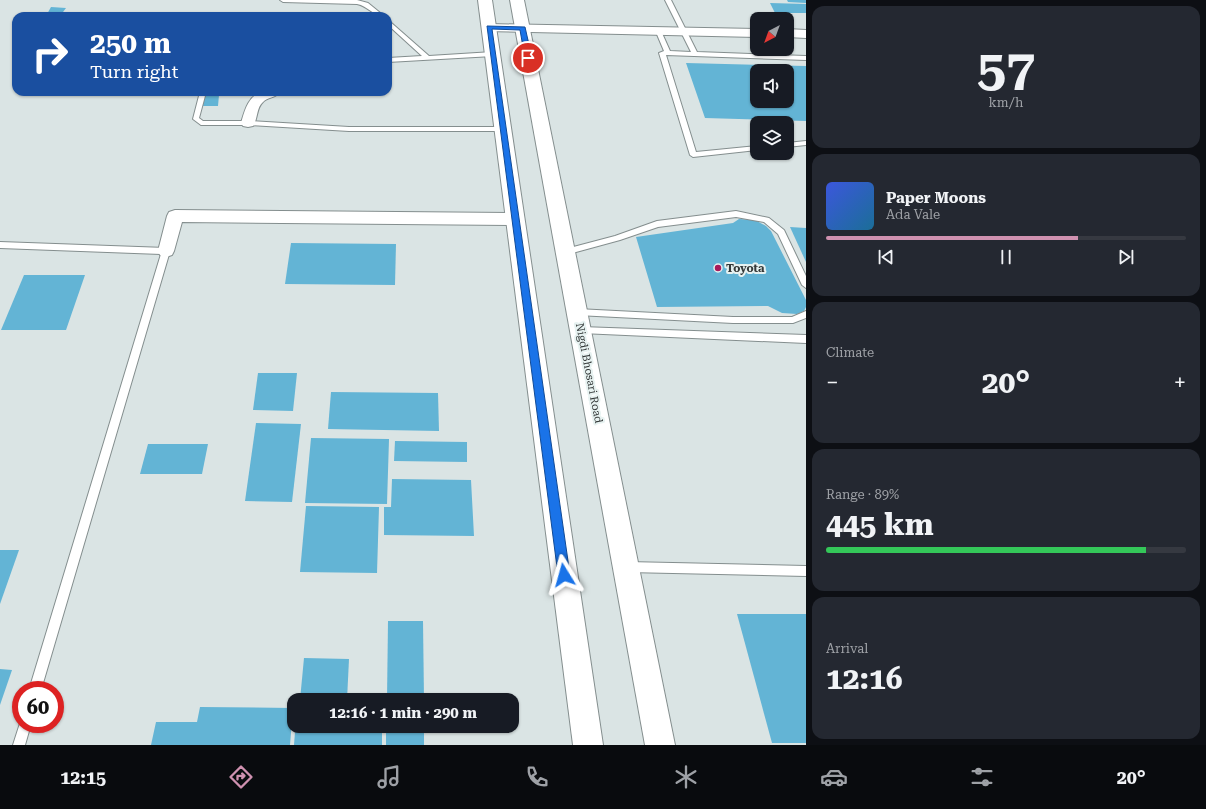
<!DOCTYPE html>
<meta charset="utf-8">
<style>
body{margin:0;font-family:"Roboto Serif",serif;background:#242831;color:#f1f3f6;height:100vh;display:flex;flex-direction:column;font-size:15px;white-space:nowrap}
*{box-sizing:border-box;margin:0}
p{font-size:13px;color:#9ea1a6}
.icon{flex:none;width:22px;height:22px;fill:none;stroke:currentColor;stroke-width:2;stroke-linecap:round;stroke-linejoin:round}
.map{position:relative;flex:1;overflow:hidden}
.details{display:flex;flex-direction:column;gap:6px;padding:6px;background:#0d0f14;width:400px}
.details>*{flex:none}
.hud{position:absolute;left:12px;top:12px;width:380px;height:84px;border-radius:12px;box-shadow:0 1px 3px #0004;background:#1a4fa0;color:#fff;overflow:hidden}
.needle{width:26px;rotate:221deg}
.tools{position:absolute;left:750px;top:12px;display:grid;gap:8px}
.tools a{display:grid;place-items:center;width:44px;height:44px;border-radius:8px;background:#171b24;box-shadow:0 1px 3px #0004;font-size:20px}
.speed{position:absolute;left:12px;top:681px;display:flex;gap:8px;font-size:20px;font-weight:700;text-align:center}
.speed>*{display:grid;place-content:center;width:52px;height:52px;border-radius:50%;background:#171b24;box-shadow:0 1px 3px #0004;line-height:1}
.speed .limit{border:6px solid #d22;background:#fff;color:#111}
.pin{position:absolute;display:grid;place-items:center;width:34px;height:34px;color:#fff;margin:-17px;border:2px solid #fff;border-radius:50%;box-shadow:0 1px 4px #0007}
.me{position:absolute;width:44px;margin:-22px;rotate:352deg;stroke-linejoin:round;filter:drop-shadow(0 0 3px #0008)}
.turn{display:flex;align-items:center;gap:14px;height:84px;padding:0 12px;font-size:18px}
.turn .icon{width:52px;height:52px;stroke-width:2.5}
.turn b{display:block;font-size:28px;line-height:34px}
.big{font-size:30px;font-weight:700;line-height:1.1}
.details .tile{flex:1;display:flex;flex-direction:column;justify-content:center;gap:6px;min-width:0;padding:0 14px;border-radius:12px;background:#242831}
.details .dial{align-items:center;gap:0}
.dial b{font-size:52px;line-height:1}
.song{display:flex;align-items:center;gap:12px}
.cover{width:48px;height:48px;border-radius:6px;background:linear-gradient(135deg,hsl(230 70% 55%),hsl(200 70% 35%))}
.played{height:4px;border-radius:2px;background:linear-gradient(90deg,#cf91b0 70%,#363941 70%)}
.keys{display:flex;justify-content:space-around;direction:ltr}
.heat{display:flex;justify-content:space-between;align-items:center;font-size:22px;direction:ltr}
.charge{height:6px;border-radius:3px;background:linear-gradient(90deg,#34c759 89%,#363941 0)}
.trip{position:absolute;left:287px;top:693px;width:232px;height:40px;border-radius:12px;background:#171b24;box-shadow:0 1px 3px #0004;font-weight:700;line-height:40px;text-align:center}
.tab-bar{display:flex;height:64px;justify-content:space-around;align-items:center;background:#090b0e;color:#9ea1a6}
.tab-bar .icon{width:28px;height:28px}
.tab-bar .on{color:#cf91b0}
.tab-bar b{font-size:18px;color:#f1f3f6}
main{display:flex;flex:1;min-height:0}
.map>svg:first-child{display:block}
</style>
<main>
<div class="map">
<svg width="806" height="745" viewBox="0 0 806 745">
<rect width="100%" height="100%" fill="#dae4e4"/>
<!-- building -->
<g fill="#63b4d5" fill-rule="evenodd">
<polygon points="787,0 806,0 806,3 788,2"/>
<polygon points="770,3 806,4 806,13 775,13"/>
<polygon points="51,7 66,8 60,16 46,16"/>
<path d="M 686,63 L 806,66 L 806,121 L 705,118 ZM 757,71 L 787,71 L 787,101 L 757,101 Z"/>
<polygon points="219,95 218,106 203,106 204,96"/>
<polygon points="739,219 755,220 766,226 771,231 806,300 806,307 804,311 797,314 782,313 768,306 657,307 636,237 733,223"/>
<polygon points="790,227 806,228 806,262"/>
<polygon points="291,243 396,244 395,285 285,284"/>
<polygon points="24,275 85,275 66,330 1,330"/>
<polygon points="258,373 297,373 293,411 253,410"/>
<polygon points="331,392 438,393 439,431 328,429"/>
<polygon points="256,423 301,424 292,502 245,501"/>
<polygon points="311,438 389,439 387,504 305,503"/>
<polygon points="395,441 467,442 467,462 394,461"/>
<polygon points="148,444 208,444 202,474 140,474"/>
<polygon points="392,479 471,480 474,536 384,535 384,507 391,507"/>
<polygon points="306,506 379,507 377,573 300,572"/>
<polygon points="0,550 19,550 0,604"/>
<polygon points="737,614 806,614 806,743 772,743"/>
<polygon points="388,621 423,621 424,700 387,700"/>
<polygon points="304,658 349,659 347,700 300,700"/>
<polygon points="0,669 12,670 0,705"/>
<polygon points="200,707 293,708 290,745 151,745 156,722 197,722"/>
<rect x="386" y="726" width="38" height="19"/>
<polygon points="295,732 382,733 382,745 294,745"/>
</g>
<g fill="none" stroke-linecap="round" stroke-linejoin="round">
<defs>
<g id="service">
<path d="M 280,0 L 357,0 L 368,3 L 384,16 C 373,16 368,6 357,4 L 283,2 Z"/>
<polygon points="665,0 671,0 697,52 806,56 806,60 666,55 696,152 757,146 757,150 693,157 690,155 659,53 664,51 656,32 661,31 670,51 691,52"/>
<polygon points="388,20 429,56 493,52 496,54 493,56 388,62 388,58 422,56 388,25"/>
<polygon points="200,92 206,92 199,118 203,121 248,121 349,127 503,127 506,129 503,131 349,131 248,125 201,125 193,119"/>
<polygon points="806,141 806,145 787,147 787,143"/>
<polygon points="736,211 769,218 784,230 806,276 806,288 802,285 778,234 764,222 736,217 658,227 620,240 565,255 561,252 562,250 615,236 657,221"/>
<polygon points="0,242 166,248 170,251 41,690 29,690 161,254 0,248"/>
<polygon points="577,309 733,317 792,317 806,311 806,318 793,323 733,323 577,315 573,312"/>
<polygon points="581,327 806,335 806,343 581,333 577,330"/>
<polygon points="627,562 806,566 806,576 627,572 623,571 622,567 623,563"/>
<polygon points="21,720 21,724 31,724 25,745 13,745"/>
</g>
<g id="minor">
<path d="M 261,92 L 280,92 C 276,98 267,97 263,102 C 256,108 258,119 253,126 L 248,127 L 243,126 L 241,123 C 245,110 248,97 261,92 Z"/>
<polygon points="175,210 515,213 521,215 523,219 521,223 515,225 182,222 174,251 172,255 166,257 160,255 158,251 167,216 169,212"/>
</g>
<g id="tertiary">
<polygon points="489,24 757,29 757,37 484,31 482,28 484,25"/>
<polygon points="787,29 806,30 806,38 787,37"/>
</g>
<g id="primary">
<polygon points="478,0 492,0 603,745 573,745"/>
<polygon points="510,0 524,0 675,745 645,745"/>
</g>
</defs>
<!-- service casing -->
<use href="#service" stroke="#848e8e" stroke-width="2"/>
<!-- minor casing -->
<use href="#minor" stroke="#848e8e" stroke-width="2"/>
<!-- tertiary casing -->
<use href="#tertiary" stroke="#848e8e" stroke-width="2"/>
<!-- primary casing -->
<use href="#primary" stroke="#848e8e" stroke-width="2"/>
<!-- service -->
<use href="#service" fill="#fff" fill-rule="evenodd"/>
<!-- minor -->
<use href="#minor" fill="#fff" fill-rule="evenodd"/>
<!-- tertiary -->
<use href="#tertiary" fill="#fff" fill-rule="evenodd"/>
<!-- primary -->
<use href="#primary" fill="#fff" fill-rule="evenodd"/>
</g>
<!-- route -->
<polygon fill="#1a73e8" stroke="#114b97" points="487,26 525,27 532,58 528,60 525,58 520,30 492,29 570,575 568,579 564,581 560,579 558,575"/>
<!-- markers -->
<circle fill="#a6195b" stroke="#e7f2f1" stroke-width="1.5" cx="718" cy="268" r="4"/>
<g text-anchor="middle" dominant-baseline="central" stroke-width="4" stroke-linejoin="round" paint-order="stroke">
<!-- poi labels -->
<g font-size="11" font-weight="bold" fill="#343939" stroke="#e7f2f1" text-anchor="start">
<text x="726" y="268">Toyota</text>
</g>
<!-- street labels -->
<g font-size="11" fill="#343939" stroke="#e7f2f1">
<text transform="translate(589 373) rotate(79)">Nigdi Bhosari Road</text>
</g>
</g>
</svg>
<div class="tools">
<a><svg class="needle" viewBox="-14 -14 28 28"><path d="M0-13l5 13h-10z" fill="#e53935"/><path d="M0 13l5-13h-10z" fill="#9ea1a6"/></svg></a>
<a><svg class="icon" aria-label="sound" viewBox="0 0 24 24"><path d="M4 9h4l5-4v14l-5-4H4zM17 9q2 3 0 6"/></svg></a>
<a><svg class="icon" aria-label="layers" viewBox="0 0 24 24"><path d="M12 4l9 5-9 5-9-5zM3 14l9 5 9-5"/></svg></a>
</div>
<div class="speed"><div class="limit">60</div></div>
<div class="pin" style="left:528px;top:58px;background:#d93025"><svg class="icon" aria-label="arrive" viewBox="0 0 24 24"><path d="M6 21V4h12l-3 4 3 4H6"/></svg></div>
<svg class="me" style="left:564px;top:575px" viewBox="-20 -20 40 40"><path d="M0-17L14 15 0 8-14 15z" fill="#1a73e8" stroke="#fff" stroke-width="4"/></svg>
<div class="trip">12:16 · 1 min · 290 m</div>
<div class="hud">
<div class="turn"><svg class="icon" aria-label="right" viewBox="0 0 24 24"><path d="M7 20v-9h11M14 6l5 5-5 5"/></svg><div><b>250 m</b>Turn right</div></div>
</div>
</div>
<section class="details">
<div class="tile dial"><b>57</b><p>km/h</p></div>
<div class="tile">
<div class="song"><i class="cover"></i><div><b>Paper Moons</b><p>Ada Vale</p></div></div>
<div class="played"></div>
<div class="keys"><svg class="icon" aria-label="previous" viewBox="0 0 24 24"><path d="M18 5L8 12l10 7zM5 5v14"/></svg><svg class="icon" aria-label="pause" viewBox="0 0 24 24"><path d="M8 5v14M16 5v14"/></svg><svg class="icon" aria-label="next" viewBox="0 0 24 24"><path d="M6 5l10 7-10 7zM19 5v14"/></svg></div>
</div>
<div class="tile"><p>Climate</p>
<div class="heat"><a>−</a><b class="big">20°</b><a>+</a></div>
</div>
<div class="tile"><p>Range · 89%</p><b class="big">445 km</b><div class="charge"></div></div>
<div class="tile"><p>Arrival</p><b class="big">12:16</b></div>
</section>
</main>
<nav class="tab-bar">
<b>12:15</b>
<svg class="icon on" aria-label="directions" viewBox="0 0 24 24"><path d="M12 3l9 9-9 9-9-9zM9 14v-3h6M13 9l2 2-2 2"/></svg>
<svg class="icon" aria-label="music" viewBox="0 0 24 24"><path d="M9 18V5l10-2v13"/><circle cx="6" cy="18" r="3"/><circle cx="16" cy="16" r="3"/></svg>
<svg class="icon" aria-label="phone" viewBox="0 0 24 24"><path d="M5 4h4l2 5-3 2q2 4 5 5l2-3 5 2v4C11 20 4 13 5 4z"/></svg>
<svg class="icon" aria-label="climate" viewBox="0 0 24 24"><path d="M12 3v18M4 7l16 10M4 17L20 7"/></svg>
<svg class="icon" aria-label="car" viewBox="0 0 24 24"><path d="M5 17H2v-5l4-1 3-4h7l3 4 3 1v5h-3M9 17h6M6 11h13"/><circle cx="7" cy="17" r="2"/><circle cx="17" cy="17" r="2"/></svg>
<svg class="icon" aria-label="filters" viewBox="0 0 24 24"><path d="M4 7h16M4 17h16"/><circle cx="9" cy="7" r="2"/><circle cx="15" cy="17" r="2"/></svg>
<b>20°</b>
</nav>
